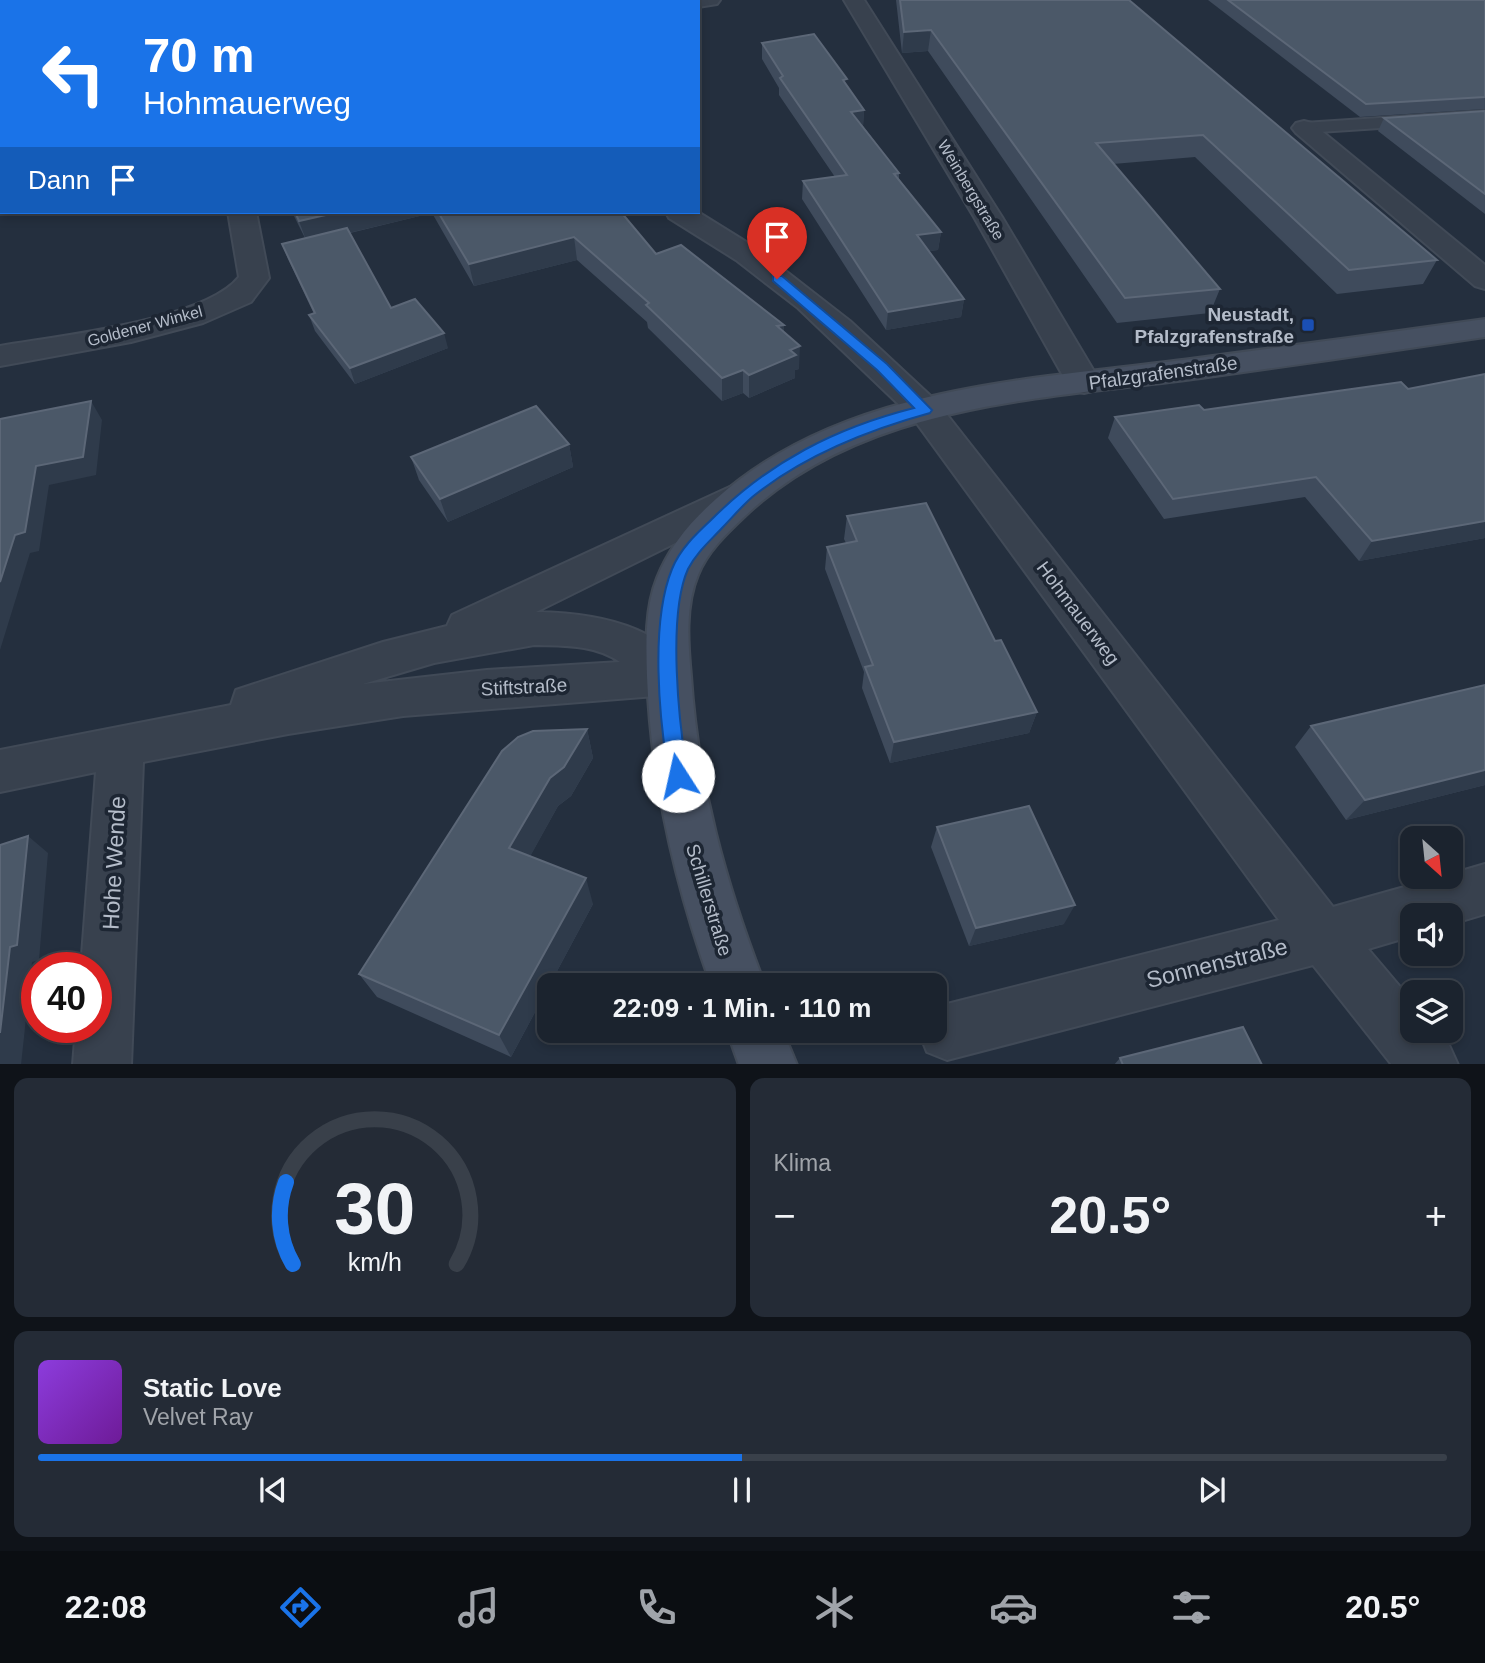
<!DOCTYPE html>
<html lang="de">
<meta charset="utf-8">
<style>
body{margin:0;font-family:Helvetica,sans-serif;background:#242b36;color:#f1f3f6;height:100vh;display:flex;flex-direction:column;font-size:26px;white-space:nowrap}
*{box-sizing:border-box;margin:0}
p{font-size:23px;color:#a0a4aa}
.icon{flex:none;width:38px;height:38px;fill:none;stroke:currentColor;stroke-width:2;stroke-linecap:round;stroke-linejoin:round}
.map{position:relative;height:1064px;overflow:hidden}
.side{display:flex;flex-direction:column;gap:14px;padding:14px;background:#0f1319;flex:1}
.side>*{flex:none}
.guide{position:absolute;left:0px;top:0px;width:700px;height:214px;box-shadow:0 4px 10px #0003,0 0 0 2px #39404a;background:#1a73e8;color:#fff;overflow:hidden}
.needle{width:46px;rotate:153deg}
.fabs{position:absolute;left:1400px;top:826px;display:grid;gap:14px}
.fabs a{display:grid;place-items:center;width:63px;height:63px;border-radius:14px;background:#1b232e;box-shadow:0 4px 10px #0003,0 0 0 2px #39404a;font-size:35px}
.speed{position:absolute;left:21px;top:952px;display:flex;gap:14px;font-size:35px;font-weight:700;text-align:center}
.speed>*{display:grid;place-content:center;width:91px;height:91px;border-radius:50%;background:#1b232e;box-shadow:0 4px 10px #0003,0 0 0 2px #39404a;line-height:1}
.speed .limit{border:10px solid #d22;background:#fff;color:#111}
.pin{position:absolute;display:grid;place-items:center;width:60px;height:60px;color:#fff;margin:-72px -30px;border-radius:50% 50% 50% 0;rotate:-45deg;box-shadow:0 0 7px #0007}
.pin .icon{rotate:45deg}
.me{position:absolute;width:77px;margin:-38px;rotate:350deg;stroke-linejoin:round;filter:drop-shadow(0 0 5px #0008)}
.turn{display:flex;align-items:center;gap:24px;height:147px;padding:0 28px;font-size:32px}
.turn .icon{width:91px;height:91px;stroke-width:2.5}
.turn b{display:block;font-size:49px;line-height:60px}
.then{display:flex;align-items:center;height:66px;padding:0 28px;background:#0003;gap:14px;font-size:26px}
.big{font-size:52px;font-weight:800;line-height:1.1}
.side .card{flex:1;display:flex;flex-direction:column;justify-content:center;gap:10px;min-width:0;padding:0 24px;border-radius:14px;background:#242b36}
.side .dial{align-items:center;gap:0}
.dial svg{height:182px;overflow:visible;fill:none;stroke:#39404a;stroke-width:7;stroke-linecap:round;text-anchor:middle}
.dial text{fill:#f1f3f6;stroke:none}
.song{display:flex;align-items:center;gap:21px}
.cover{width:84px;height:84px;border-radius:10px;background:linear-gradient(135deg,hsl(270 70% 55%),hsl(280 70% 35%))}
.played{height:7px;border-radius:4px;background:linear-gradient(90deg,#1a73e8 50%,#39404a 50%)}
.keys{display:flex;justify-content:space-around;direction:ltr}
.heat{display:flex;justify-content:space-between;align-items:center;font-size:38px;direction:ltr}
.side .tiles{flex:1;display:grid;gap:14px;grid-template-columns:1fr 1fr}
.card:last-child{grid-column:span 2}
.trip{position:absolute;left:537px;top:973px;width:410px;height:70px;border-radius:14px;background:#1b232e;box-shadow:0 4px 10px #0003,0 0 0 2px #39404a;font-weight:800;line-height:70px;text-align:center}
.tabs{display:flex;height:112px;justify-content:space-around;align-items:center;background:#0b0e12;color:#a0a4aa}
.tabs .icon{width:49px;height:49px}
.tabs .active{color:#1a73e8}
.tabs b{font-size:32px;color:#f1f3f6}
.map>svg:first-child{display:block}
</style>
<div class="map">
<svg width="1485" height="1065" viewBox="0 0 1485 1065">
<rect width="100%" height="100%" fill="#242f3e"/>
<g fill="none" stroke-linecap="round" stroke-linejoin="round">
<defs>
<polygon id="lane" points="1485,111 1485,121 1304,133 1296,128 1304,123"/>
<g id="street">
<polygon points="421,0 441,0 442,2 422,2"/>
<polygon points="680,0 720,0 717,4 698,7 698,2"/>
<polygon points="844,0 864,0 1002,217 1101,383 1096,390 1084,393 1072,390 1067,383 974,217"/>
<polygon points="1304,121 1312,123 1485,265 1485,289 1475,286 1296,133 1292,128 1296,123"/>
<path d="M 228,212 L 256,212 L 269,278 L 251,302 L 203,323 L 131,342 L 0,366 L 0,346 C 57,336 204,321 239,277 Z"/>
<polygon points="666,212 698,212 756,248 850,321 937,402 1333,907 1440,877 1451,877 1451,874 1485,864 1485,914 1451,924 1451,915 1412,915 1412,936 1368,949 1412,1001 1412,1031 1438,1031 1449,1045 1458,1065 1392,1065 1313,965 947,1060 927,1052 919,1032 934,1031 934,1009 947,1004 1279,920 913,418 798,308 736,260 669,218"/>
<path d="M 747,479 L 760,483 L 766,492 L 760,501 L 536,612 C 590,613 663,623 690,677 L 683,690 L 668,695 L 403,716 L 288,734 L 143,762 L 131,1065 L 73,1065 L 76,1027 L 96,1027 L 96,968 L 81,968 L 96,772 L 0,792 L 0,750 L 231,705 L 236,690 L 383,642 L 447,626 L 452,615 ZM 534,645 C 564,646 594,644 620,662 L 487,670 L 363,684 L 434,663 Z"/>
</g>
<g id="secondary">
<path d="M 1485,319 L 1485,337 C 1390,351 1296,365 1201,378 C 1046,399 865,402 745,516 C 727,533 707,552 698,575 C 685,606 688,644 691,676 C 698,784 726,885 765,985 L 711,985 C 675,885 651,783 647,676 C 646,643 645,608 657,578 C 669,547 691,521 716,499 C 843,385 1029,380 1190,359 C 1288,346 1387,333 1485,319 Z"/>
<polygon points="727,1031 783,1031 797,1065 739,1065"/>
</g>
</defs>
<!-- lane casing -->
<use href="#lane" stroke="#414a57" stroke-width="4"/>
<!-- street casing -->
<use href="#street" stroke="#414a57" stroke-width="4"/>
<!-- secondary casing -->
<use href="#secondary" stroke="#414a57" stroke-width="4"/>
<!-- lane -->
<use href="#lane" fill="#38414e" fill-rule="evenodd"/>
<!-- street -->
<use href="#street" fill="#38414e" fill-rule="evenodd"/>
<!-- secondary -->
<use href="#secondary" fill="#465061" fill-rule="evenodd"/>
</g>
<!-- wall -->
<g fill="#3f4b5c">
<polygon points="896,0 1129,0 1437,260 1423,284 1337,294 1195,157 1113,164 1220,289 1210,313 1117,323 928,51 902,53"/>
<polygon points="1208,0 1485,0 1485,109 1360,117"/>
<polygon points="762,43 847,86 864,110 863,126 899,173 899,179 941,232 938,250 929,251 964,299 961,317 886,330 802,199 803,181 835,177 779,95 779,88 762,59"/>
<polygon points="1485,111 1485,214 1378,131 1384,118"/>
<polygon points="292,212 621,212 656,254 784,325 784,332 799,369 795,370 795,378 749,398 743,393 722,401 648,328 647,322 577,260 474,286 432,213 350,233 391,308 448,348 355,384 315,331 309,315 314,314 288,259 282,244 305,238"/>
<polygon points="1204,410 1485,538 1359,561 1305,497 1164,519 1108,438 1115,417"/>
<polygon points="569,444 573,467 448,522 419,480 411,457"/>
<polygon points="847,516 995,641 1037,712 1029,733 890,763 862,688 864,672 825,569 827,547 846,543 844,539"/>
<polygon points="1485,685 1485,785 1346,820 1295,747 1311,726"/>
<polygon points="587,729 593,758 571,796 558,806 530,856 593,904 511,1057 377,997 359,974"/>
<polygon points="937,827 1064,924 969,946 931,847"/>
<polygon points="1120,1058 1262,1065 1114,1065"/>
</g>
<!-- shaded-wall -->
<g fill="#2f3b4b">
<polygon points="931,30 928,51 902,53 904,32"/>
<rect x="0" y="83" width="2" height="21"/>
<polygon points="864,110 863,127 851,112"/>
<polygon points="339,212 431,212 432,213 307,243 299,221"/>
<polygon points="941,232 938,250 915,253 917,235"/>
<polygon points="574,237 577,260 474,286 469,264"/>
<polygon points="964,299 961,317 886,330 888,312"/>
<polygon points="784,325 783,348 777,326"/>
<polygon points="444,333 448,348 355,384 350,368"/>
<polygon points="800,346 799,369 795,370 795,378 749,398 749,375 790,350"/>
<polygon points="743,370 743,393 722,401 722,378"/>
<polygon points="91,401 102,420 96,475 49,485 39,551 30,553 0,650 0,582 36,466"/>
<polygon points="569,444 573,467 448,522 440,499"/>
<polygon points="1485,521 1485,538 1359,561 1372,541"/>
<polygon points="1037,712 1029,733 890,763 894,742"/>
<polygon points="587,729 593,758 571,796 558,806 520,875 509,848 550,778"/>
<polygon points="1485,770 1485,785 1346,820 1365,800"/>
<polygon points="28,836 48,853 39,960 32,962 21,1065 0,1065 0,1033 10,947"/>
<polygon points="586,878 593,904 511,1057 499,1035"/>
<polygon points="1075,905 1064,924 969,946 976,928"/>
</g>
<!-- building -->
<g fill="#4b5868" stroke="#5c6777" stroke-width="2">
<polygon points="0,0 397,0 398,2 2,2 2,83 0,83"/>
<polygon points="900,0 1129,0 1437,260 1349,270 1203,135 1096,143 1220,289 1125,298 931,30 904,32"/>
<polygon points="1228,0 1485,0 1485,97 1366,104"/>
<polygon points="814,34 847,79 843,80 864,110 851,112 899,173 894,174 941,232 917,235 964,299 888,312 803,181 847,175 780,78 783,76 762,43"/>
<polygon points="1485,111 1485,194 1384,118"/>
<polygon points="295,212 339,212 299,221"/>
<polygon points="438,212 621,212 656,254 681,245 784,325 777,326 800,346 790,350 796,355 749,375 743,370 722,378 646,305 649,303 574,237 469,264"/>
<polygon points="347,228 391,308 415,299 444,333 350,368 309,315 315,313 282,244"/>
<polygon points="1485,374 1485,521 1372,541 1316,477 1173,499 1115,417 1199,405 1204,410 1401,382 1408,389"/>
<polygon points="91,401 83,457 36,466 25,532 15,535 0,582 0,419"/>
<polygon points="536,406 569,444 440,499 411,457"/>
<polygon points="926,503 995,641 1001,640 1037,712 894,742 865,667 873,665 827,547 857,541 847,516"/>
<polygon points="1485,685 1485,770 1365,800 1311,726"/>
<polygon points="587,729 564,767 550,778 509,848 586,878 499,1035 359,974 502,751 518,737 533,731"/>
<polygon points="1029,806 1075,905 976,928 937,827"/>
<polygon points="28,836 17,945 10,947 0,1033 0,845"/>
<polygon points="1243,1027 1262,1065 1123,1065 1120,1058"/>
</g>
<!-- route -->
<path fill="#1a73e8" stroke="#114b97" stroke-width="2" d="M 773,276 L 782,276 L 887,364 L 932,410 L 930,413 C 868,430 807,454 756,494 C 744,503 733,517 722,528 C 710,541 696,553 688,569 C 667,616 679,726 688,776 L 685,782 L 678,785 L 671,782 L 669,776 C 659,719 650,623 672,569 C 680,549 696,534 711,520 C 769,462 835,428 914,408 L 877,370 L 773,281 Z"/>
<!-- markers -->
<rect fill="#1a4fb4" stroke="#1d2633" stroke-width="2.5" x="1301" y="318" width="14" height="14" rx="3.5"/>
<g text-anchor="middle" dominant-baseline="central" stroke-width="7" stroke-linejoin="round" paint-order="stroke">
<!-- far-street labels -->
<g font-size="16" fill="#b4bcc9" stroke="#1d2633">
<text transform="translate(971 190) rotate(59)">Weinbergstraße</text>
<text transform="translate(145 326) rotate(-15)">Goldener Winkel</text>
</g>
<!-- poi labels -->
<g font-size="19" font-weight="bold" fill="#b4bcc9" stroke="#1d2633" text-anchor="end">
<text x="1294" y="314">Neustadt,<tspan x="1294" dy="22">Pfalzgrafenstraße</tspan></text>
</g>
<!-- street labels -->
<g font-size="19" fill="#b4bcc9" stroke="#1d2633">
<text transform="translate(1163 373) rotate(-8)">Pfalzgrafenstraße</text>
<text transform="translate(1078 613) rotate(53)">Hohmauerweg</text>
<text transform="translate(524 687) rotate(-3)">Stiftstraße</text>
<text transform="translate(709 900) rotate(73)">Schillerstraße</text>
</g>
<!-- near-street labels -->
<g font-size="23" fill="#b4bcc9" stroke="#1d2633">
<text transform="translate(114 863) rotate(-87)">Hohe Wende</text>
<text transform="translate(1217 963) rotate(-14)">Sonnenstraße</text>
</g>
</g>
</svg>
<div class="fabs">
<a><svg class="needle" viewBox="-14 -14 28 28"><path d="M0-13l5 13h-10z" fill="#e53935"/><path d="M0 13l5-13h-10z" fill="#a0a4aa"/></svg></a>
<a><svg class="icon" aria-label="sound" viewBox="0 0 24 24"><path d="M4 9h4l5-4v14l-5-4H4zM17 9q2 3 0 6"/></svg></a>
<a><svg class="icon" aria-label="layers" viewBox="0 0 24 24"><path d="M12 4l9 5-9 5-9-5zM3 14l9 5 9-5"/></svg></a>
</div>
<div class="speed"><div class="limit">40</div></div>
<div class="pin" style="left:777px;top:279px;background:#d93025"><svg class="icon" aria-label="arrive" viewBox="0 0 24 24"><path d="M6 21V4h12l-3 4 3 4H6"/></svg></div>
<svg class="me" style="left:678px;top:776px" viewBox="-20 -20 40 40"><circle r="19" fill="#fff"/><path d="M0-13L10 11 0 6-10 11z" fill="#1a73e8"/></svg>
<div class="trip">22:09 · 1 Min. · 110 m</div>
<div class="guide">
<div class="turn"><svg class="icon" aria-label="left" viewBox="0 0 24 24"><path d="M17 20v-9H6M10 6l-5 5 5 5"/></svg><div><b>70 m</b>Hohmauerweg</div></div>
<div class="then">Dann<svg class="icon" aria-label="arrive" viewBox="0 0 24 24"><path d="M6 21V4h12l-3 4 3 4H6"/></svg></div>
</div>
</div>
<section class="side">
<div class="tiles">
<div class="card dial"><svg viewBox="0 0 100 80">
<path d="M14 69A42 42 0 1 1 86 69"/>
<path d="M14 69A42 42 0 0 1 11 33" stroke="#1a73e8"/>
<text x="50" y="56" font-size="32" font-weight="700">30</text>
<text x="50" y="72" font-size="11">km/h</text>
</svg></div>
<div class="card"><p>Klima</p>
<div class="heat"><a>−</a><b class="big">20.5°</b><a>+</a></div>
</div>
<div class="card">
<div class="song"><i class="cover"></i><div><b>Static Love</b><p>Velvet Ray</p></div></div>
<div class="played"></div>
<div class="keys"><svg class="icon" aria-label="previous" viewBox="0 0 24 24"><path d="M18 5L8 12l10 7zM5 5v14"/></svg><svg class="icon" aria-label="pause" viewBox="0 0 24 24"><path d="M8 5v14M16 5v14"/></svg><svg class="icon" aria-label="next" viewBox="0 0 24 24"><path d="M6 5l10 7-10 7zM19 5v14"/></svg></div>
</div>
</div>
</section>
<nav class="tabs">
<b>22:08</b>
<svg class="icon active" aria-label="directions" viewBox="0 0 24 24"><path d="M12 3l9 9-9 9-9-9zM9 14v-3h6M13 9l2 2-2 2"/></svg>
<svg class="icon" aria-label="music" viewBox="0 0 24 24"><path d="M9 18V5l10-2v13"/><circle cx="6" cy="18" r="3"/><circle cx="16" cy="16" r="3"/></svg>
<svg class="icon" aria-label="phone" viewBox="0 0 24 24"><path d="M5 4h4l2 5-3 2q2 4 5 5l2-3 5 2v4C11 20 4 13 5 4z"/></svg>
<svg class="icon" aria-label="climate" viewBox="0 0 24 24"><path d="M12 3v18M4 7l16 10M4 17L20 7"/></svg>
<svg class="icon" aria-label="car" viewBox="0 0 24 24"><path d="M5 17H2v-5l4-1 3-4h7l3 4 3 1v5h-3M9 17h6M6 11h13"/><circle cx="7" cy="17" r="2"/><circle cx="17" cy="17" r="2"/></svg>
<svg class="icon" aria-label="filters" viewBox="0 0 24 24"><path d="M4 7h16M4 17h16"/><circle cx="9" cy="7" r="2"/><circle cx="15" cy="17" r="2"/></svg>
<b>20.5°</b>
</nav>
